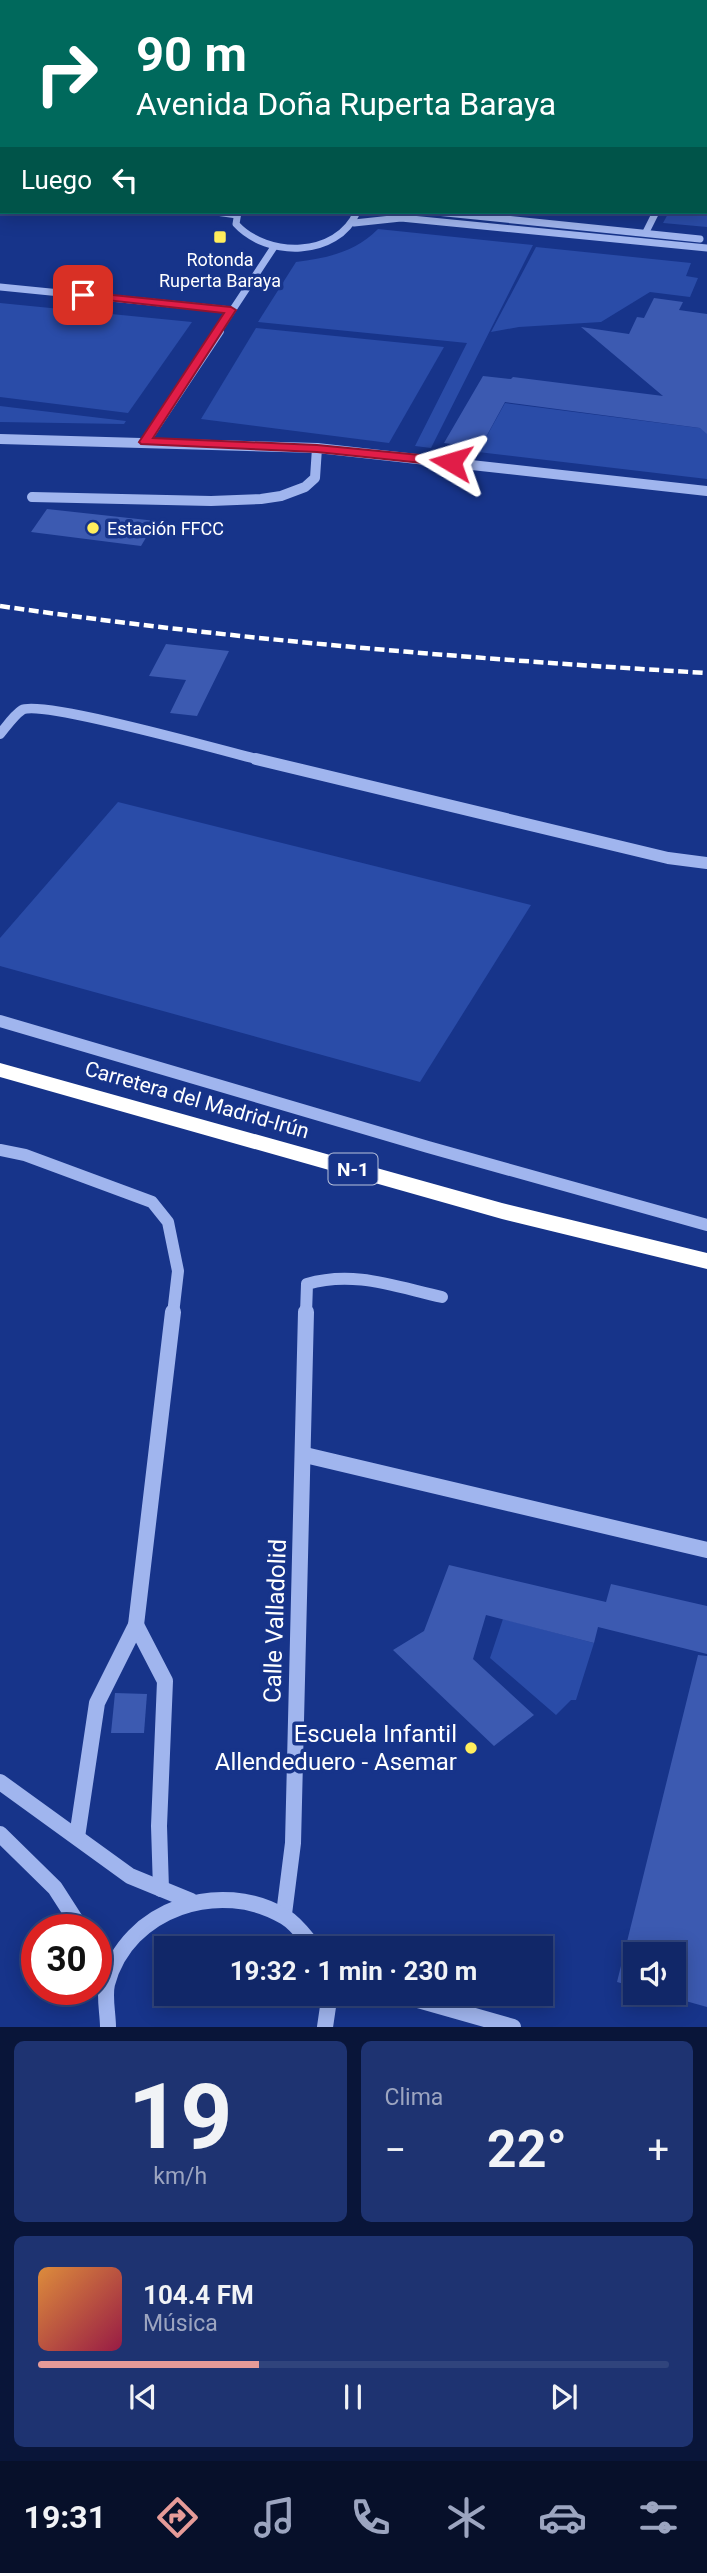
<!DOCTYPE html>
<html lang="es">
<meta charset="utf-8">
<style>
body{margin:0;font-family:Roboto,sans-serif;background:#1e3371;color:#f1f3f6;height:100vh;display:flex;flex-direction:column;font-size:26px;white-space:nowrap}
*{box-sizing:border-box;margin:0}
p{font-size:23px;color:#9ca5c0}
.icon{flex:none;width:38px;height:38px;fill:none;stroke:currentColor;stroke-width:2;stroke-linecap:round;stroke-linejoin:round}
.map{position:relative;height:2027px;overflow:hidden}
.panel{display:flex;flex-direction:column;gap:14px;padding:14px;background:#091539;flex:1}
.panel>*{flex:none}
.hud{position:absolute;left:0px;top:0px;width:707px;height:214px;box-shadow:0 4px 18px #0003,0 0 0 2px #30447c;background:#00695c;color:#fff;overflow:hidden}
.tools{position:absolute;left:623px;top:1942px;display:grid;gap:14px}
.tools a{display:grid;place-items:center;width:63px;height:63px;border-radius:0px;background:#112768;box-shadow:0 4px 18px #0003,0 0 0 2px #30447c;font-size:35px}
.speed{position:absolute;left:21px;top:1914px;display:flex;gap:14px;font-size:35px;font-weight:700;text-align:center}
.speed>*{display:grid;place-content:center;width:91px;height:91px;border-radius:50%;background:#112768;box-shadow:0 4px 18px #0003,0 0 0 2px #30447c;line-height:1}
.speed .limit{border:10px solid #d22;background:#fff;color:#111}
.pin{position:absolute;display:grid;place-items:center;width:60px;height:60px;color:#fff;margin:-30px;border-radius:14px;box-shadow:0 4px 10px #0006}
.me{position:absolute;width:77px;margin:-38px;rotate:277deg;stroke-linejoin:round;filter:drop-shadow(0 0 5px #0008)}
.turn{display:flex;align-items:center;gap:24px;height:147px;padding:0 21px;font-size:32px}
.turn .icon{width:91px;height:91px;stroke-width:2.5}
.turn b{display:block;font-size:49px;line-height:60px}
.then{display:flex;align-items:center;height:66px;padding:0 21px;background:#0003;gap:14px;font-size:26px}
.big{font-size:52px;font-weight:700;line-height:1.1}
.panel .tile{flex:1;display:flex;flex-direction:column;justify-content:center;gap:10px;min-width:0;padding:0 24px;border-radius:10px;background:#1e3371}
.panel .dial{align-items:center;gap:0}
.dial b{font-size:91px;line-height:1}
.song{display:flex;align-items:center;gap:21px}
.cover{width:84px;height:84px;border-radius:10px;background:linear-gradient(135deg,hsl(30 70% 55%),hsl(340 70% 35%))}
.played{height:7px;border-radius:4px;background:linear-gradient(90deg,#e69b98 35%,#30447c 35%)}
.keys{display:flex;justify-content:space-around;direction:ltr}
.heat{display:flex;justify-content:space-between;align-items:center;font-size:38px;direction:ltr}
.panel .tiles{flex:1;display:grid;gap:14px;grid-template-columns:1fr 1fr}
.tile:last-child{grid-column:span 2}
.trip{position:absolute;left:154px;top:1936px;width:399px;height:70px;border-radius:0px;background:#112768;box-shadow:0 4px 18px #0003,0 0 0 2px #30447c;font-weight:700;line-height:70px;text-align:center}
.dock{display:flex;height:112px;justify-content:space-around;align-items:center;background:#07102a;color:#9ca5c0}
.dock .icon{width:49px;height:49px}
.dock .current{color:#e69b98}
.dock b{font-size:32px;color:#f1f3f6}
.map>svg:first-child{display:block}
</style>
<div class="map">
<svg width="707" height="2027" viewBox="0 0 707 2027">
<rect width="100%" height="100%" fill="#17348a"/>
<!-- green -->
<g fill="#2a4ca8">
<polygon points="669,212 707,212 707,227 663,223"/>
<path d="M 378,229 L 533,245 L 431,448 L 415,446 L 467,343 L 258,322 L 296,262 C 328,258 355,252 378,229 Z"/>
<polygon points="536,247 691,263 686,276 698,278 690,297 650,292 601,322 519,327 491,332"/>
<polygon points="0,303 192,322 128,413 0,397"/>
<polygon points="256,328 444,347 389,443 201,419"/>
<polygon points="505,403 707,429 707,479 478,452"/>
<polygon points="0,406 126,421 124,424 0,422"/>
<polygon points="118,802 531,905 420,1082 0,966 0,938"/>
<polygon points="503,1619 594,1643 576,1700 571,1700 556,1715 490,1658"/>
</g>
<!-- building -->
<g fill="#3c5ab1">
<polygon points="654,298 683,302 679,310 707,314 707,434 700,428 505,402 480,448 444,443 483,376 511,379 513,377 663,396 581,327 629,334 637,317 644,318"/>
<polygon points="47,509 129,518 156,521 141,546 31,532"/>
<polygon points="166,644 229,651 197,716 170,713 186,680 149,676"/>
<polygon points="449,1565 606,1602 611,1584 707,1606 707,1654 598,1627 594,1643 486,1615 473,1659 534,1715 494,1746 393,1650 424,1631"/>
<polygon points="698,1655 707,1656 707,2007 657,1993 674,1993 674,1955 635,1955 635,1987 617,1982"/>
<polygon points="115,1693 147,1694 144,1733 111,1733"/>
</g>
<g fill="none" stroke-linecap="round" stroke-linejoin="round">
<!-- minor-far3 -->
<g stroke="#a0b5ee" stroke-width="7">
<polyline points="0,50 2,48"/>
<polyline points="705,89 707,85"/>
<polyline points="0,185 2,183"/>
<polyline points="216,212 237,215"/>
<path d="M 238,212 L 236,224 C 267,258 337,258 357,212"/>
<polyline points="436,212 700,239"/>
<polyline points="354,223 401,218 707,248"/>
<polyline points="646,232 656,212"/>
<polyline points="0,287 231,310"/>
<polyline points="218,332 274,247"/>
</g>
<!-- minor-far2 -->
<g stroke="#a0b5ee" stroke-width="10">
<polyline points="0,439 317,448 707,491"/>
<polyline points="145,442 219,331"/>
<polyline points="32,497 211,501 261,499 281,496 305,487 315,478 317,448"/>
<path d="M 0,734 C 6,727 14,715 22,710 C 41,699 231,753 264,761"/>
</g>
<!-- minor-far1 -->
<g stroke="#a0b5ee" stroke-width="12">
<polyline points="256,759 668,858 707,863"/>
<polyline points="0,1021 428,1147 707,1225"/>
<polyline points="0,1150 25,1155 152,1202 168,1222 178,1271 173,1314"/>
<path d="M 306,1314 L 307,1284 C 354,1270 396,1287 442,1297"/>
</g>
<!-- minor -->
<g stroke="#a0b5ee" stroke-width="16">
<polyline points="305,1455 707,1550"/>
<polyline points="136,1625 165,1681 159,1826 161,1889"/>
<polyline points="0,1782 130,1876 191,1901"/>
<polyline points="0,1834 55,1888 82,1930"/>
<polyline points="77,1837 97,1703 136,1625 173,1312"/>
<polyline points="284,1914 293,1843 306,1312"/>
<polyline points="96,1959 107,1981"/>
<polyline points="330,1994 404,1996 513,2027"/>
<path d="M 108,2027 C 108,2014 104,1997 107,1984 C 127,1908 221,1878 285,1917 C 297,1924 306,1938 315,1948"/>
<polyline points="325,2027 330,1993"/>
</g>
<!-- highway -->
<polygon fill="#fff" fill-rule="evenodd" points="0,1063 502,1203 707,1253 707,1269 502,1219 0,1077"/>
<!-- rail -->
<path stroke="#fff" stroke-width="4.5" stroke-dasharray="10 4.5" stroke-linecap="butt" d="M 0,606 C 235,640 470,659 707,673"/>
</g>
<!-- route -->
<polygon fill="#e11d48" stroke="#92132f" stroke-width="2" points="83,292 231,307 236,310 153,438 317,445 451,458 457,462 451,466 317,452 141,444 139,442 224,313 79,297 77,295"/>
<!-- markers -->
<g fill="#ffee5d" stroke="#17348a" stroke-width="2.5">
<rect x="213" y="230" width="14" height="14" rx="3.5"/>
<circle cx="93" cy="528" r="7"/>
<circle cx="471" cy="1748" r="7"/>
</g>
<g text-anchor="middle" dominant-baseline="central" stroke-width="7" stroke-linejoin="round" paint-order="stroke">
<!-- far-poi labels -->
<g font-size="18" fill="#fff" stroke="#17348a">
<text x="220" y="259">Rotonda<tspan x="220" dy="21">Ruperta Baraya</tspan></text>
<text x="107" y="528" text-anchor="start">Estación FFCC</text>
</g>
<!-- shield labels -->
<rect fill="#17348a" stroke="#b9c2dc" stroke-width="2" x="328.5" y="1153.5" width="49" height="31" rx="5"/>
<g font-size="19" font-weight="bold" fill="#fff">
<text x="353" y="1169">N-1</text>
</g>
<!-- street labels -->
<g font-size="21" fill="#fff" stroke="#17348a">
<text transform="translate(197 1100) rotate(16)">Carretera del Madrid-Irún</text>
</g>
<!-- near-street labels -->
<g font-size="24" fill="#fff" stroke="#17348a">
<text transform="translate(275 1621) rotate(-88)">Calle Valladolid</text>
</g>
<!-- near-poi labels -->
<g font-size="24" fill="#fff" stroke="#17348a" text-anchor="end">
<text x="457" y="1734">Escuela Infantil<tspan x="457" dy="28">Allendeduero - Asemar</tspan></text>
</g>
</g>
</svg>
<div class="tools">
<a><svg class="icon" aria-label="sound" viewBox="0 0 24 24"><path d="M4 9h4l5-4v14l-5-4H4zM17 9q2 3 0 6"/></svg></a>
</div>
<div class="speed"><div class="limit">30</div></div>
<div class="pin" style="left:83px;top:295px;background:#d93025"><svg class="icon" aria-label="arrive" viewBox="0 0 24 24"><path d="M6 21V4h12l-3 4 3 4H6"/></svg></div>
<svg class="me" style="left:451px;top:462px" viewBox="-20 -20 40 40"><path d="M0-17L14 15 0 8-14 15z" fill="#e11d48" stroke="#fff" stroke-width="4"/></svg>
<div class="trip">19:32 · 1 min · 230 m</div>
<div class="hud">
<div class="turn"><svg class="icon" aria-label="right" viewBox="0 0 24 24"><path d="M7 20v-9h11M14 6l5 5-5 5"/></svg><div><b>90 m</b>Avenida Doña Ruperta Baraya</div></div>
<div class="then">Luego<svg class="icon" aria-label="left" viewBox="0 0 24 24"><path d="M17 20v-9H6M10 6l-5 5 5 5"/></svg></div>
</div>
</div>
<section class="panel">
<div class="tiles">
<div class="tile dial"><b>19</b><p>km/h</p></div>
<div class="tile"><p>Clima</p>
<div class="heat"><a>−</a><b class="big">22°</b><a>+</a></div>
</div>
<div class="tile">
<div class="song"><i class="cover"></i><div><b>104.4 FM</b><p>Música</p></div></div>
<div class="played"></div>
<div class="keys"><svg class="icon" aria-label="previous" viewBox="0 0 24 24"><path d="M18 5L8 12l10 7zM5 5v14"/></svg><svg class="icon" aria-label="pause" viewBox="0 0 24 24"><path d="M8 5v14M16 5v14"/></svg><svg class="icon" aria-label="next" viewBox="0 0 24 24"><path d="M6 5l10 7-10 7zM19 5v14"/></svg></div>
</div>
</div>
</section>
<nav class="dock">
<b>19:31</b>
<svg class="icon current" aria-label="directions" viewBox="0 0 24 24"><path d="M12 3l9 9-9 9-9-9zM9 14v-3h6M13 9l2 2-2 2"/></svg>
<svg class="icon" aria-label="music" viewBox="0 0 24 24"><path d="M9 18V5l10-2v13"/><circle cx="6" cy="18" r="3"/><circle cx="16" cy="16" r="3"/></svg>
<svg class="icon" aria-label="phone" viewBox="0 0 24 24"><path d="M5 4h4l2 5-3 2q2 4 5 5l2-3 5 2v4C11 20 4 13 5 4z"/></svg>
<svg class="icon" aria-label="climate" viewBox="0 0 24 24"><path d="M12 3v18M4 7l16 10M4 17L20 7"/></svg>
<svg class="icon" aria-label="car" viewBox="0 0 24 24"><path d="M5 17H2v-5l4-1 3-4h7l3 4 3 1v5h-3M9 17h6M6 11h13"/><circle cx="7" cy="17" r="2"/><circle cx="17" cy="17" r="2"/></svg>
<svg class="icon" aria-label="filters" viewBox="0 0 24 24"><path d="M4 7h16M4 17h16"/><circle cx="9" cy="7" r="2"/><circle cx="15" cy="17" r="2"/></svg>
</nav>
